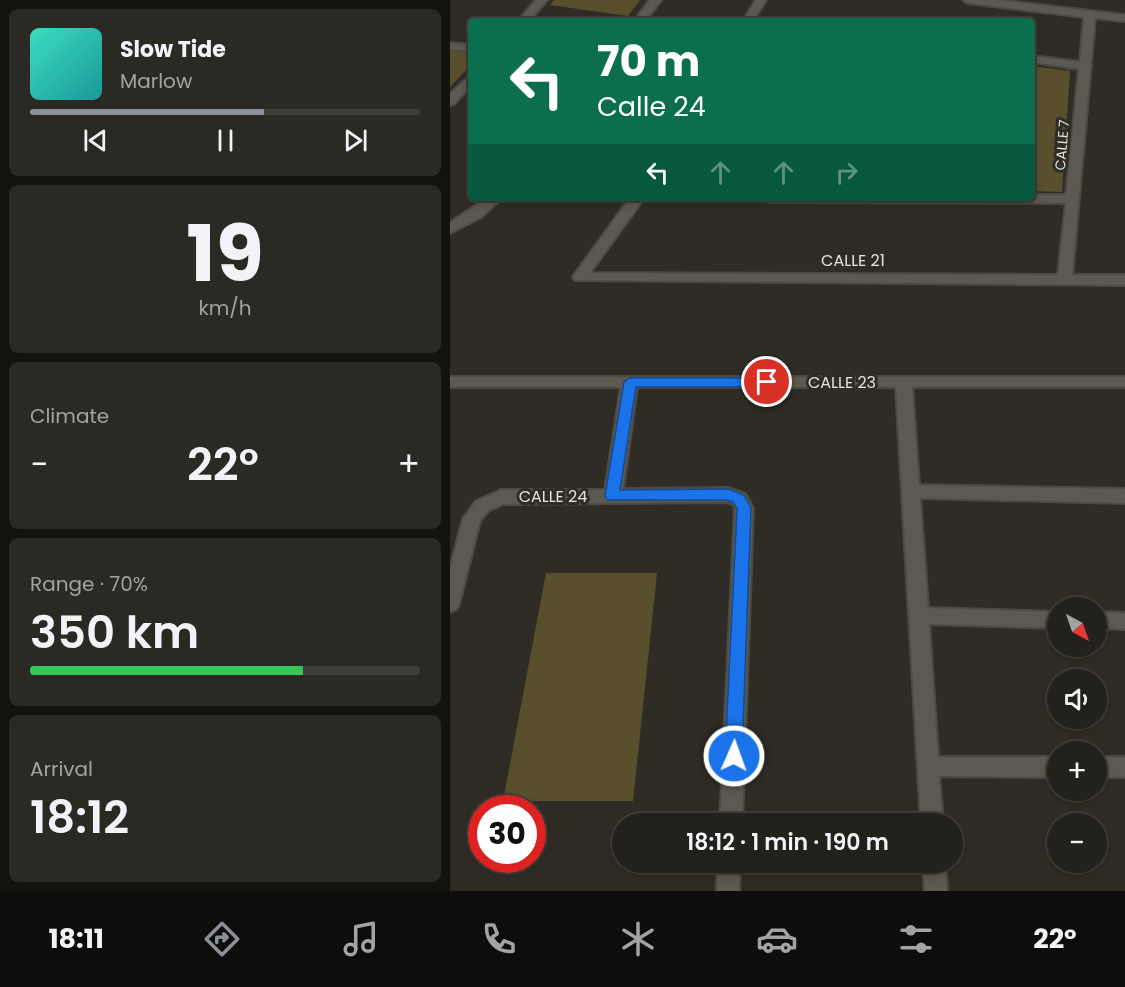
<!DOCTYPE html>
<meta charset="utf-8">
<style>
body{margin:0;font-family:Poppins,sans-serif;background:#2a2924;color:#f1f3f6;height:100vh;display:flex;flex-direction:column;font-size:22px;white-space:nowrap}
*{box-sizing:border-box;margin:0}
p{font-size:20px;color:#a2a3a3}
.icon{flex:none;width:33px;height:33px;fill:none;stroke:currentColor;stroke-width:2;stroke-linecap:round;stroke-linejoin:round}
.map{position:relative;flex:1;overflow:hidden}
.sheet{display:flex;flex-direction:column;gap:9px;padding:9px;background:#13120f;width:450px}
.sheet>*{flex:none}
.top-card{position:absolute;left:18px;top:18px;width:567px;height:183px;border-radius:6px;box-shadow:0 3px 9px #0003,0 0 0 2px #3f3e3a;background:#0b6e4f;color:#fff;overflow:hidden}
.needle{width:39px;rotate:140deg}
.fabs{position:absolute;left:597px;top:597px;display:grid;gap:12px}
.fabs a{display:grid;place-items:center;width:60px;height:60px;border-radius:50%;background:#22211b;box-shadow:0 3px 9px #0003,0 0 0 2px #3f3e3a;font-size:30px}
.speed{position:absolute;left:18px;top:795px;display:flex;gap:12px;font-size:30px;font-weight:700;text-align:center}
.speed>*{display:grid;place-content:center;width:78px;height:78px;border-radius:50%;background:#22211b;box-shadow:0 3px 9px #0003,0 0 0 2px #3f3e3a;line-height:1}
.speed .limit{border:9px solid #d22;background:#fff;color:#111}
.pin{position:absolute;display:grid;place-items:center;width:51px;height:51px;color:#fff;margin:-26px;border:3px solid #fff;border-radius:50%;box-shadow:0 2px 6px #0007}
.me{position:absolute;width:66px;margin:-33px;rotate:2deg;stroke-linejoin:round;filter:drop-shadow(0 0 4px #0008)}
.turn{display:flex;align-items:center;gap:21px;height:126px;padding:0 30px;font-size:27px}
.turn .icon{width:78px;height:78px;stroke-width:2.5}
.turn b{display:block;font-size:42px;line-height:51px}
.lanes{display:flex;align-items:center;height:57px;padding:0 30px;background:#0003;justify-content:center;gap:30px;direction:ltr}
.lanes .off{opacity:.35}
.big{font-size:45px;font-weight:600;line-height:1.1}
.sheet .tile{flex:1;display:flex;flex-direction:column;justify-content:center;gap:9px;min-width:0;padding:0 21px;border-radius:9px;background:#2a2924}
.sheet .dial{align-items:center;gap:0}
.dial b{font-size:78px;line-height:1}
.song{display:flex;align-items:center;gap:18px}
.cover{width:72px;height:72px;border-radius:9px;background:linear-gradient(135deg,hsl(170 70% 55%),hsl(180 70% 35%))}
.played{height:6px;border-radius:3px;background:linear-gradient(90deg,#8c9099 60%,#3f3e3a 60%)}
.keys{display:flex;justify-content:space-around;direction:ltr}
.heat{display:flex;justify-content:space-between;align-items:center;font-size:33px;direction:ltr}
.charge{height:9px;border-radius:4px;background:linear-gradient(90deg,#34c759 70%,#3f3e3a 0)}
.trip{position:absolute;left:162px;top:813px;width:351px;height:60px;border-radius:30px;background:#22211b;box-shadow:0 3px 9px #0003,0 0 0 2px #3f3e3a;font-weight:600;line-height:60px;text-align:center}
.tab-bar{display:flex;height:96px;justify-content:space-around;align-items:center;background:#0e0d0b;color:#a2a3a3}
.tab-bar .icon{width:42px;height:42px}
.tab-bar .selected{color:#8c9099}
.tab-bar b{font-size:27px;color:#f1f3f6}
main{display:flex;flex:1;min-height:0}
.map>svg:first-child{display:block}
</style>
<main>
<section class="sheet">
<div class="tile">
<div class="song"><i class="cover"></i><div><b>Slow Tide</b><p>Marlow</p></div></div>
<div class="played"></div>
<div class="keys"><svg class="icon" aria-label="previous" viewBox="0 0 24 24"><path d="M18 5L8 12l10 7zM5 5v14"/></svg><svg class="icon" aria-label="pause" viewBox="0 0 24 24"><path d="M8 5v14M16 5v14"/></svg><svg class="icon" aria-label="next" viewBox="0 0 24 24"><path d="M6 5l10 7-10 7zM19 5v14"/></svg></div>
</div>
<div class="tile dial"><b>19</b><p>km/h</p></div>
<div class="tile"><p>Climate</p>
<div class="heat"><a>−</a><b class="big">22°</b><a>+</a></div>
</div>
<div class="tile"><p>Range · 70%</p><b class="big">350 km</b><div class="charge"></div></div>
<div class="tile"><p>Arrival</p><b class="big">18:12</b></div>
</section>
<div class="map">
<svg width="675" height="891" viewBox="0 0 675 891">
<rect width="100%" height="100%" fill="#2e2c24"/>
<!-- green -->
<g fill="#5a4f2d">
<polygon points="104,0 190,0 178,16 100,5"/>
<polygon points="0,50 21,52 21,65 0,87"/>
<polygon points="582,66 620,71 612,192 582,191"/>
<polygon points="96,573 207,573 183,801 53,801"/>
</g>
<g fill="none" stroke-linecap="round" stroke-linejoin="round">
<defs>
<g id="minor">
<polygon points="86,0 97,0 79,21 68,21"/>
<polygon points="200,0 211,0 195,21 184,21"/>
<polygon points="306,0 316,0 303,21 293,21"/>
<polygon points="513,0 546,0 675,15 675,21 645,18 622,275 675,275 675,285 125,280 123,277 125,274 180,198 194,198 140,273 608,275 616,203 319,202 312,198 582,198 582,195 616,195 629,69 582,62 582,56 630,62 634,17 518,3"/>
<polygon points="0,43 21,45 21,51 0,49"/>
<polygon points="21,75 21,85 4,104 0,105 0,94"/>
<polygon points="37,198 52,198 31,217 0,233 0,223"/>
<polygon points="0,377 675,377 675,387 462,387 469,485 675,489 675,503 470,498 478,608 608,612 608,628 479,624 488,757 608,757 608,777 489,776 493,824 471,824 446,387 187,387 173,489 278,488 295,494 303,508 292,824 270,824 285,508 283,504 277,502 53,504 38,511 30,521 9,604 7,609 0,612 0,569 13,519 26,501 51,490 155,490 171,387 0,387"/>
<polygon points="646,612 675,613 675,629 646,628"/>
<rect x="646" y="757" width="29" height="20"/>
<polygon points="268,862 290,862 289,891 267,891"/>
<polygon points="473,862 495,862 497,891 475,891"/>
</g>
</defs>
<!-- minor casing -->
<use href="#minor" stroke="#4c4a43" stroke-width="4"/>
<!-- minor -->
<use href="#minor" fill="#5c5950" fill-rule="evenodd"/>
</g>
<!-- route -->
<polygon fill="#1a73e8" stroke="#114b97" stroke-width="1.5" points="180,378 317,378 324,382 317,387 186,387 170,490 278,489 294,495 301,508 292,756 290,762 284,764 278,762 275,756 287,509 284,503 277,500 157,500 155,496 174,382"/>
<g text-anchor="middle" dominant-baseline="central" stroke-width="6" stroke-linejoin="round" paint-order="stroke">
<!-- far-street labels -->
<g font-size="14" fill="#e4e2dd" stroke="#2e2c24">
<text transform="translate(612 145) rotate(-85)">CALLE 7</text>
</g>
<!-- street labels -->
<g font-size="16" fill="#e4e2dd" stroke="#2e2c24">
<text x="403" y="260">CALLE 21</text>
<text x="392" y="382">CALLE 23</text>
<text x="103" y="496">CALLE 24</text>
</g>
</g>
</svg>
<div class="fabs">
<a><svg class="needle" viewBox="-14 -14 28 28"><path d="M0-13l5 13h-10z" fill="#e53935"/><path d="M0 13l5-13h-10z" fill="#a2a3a3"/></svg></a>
<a><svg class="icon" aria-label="sound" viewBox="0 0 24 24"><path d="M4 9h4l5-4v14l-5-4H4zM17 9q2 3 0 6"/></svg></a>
<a>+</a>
<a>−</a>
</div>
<div class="speed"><div class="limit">30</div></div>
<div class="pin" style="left:317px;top:382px;background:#d93025"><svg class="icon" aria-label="arrive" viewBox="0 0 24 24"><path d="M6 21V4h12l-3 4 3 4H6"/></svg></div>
<svg class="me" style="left:284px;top:756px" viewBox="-20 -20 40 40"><circle r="17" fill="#1a73e8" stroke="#fff" stroke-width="3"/><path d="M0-11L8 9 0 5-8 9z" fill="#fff"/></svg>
<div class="trip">18:12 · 1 min · 190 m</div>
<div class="top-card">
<div class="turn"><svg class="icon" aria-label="left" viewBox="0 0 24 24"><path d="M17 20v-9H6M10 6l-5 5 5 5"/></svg><div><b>70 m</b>Calle 24</div></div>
<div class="lanes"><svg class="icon" aria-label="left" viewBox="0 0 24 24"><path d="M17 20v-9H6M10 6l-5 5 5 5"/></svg><svg class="icon off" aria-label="ahead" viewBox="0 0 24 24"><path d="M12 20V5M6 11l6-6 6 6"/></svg><svg class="icon off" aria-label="ahead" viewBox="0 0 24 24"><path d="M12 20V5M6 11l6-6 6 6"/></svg><svg class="icon off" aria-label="right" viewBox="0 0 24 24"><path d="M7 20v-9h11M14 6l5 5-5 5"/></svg></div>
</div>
</div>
</main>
<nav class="tab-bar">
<b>18:11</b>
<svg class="icon selected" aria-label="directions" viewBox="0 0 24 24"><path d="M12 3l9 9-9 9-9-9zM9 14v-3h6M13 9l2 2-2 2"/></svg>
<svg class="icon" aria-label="music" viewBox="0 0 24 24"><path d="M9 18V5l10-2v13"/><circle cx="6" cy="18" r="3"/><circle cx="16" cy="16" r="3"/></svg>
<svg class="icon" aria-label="phone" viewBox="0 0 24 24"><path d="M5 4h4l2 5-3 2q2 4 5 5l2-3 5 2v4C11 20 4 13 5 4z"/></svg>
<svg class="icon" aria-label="climate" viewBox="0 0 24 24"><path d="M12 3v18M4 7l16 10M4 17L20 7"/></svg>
<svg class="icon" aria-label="car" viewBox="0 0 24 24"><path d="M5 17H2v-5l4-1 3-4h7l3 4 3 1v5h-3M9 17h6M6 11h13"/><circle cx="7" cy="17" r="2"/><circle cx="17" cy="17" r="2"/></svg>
<svg class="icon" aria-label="filters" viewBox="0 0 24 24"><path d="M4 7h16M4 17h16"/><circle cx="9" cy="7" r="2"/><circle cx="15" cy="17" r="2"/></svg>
<b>22°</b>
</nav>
